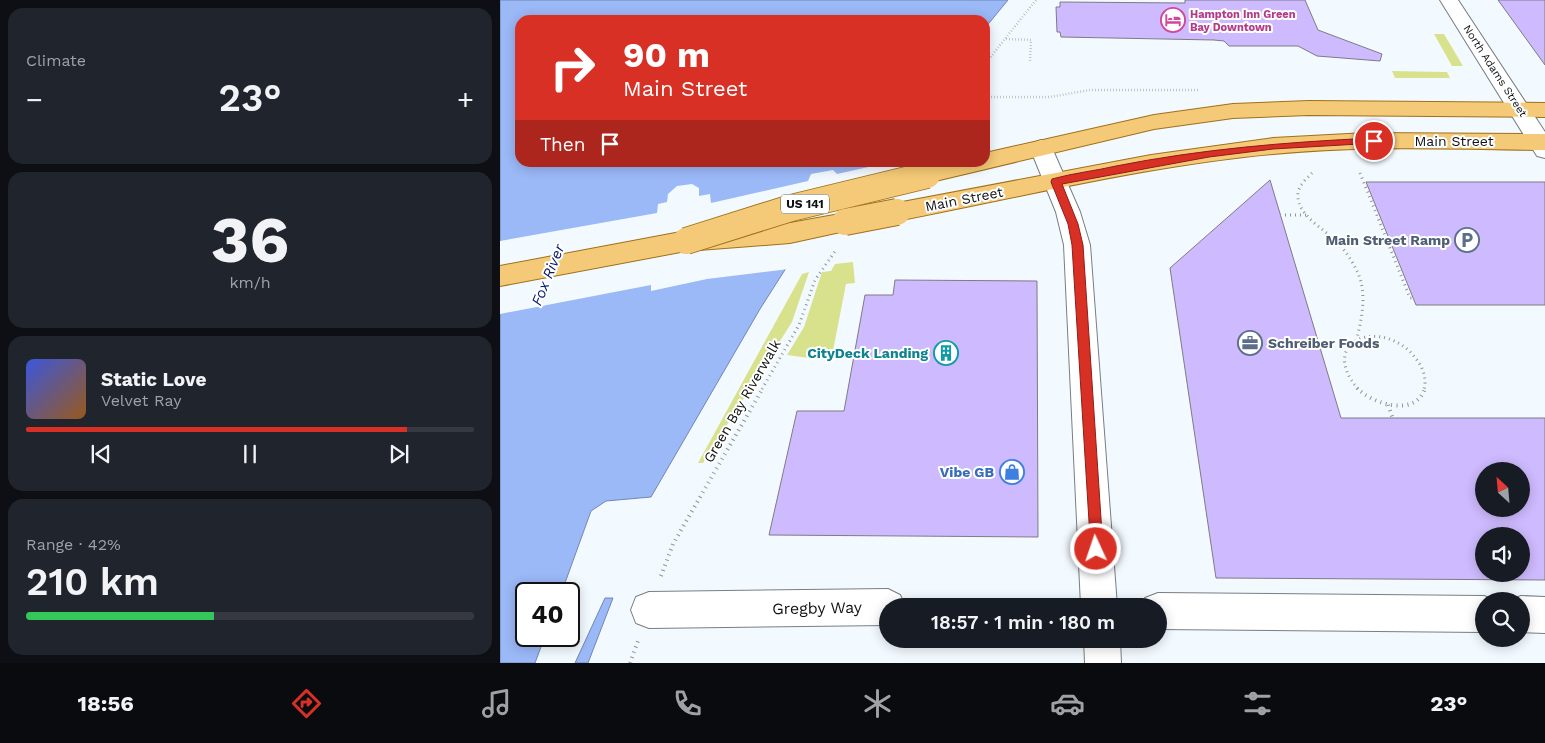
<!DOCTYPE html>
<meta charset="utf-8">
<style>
body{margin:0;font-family:"Work Sans",sans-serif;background:#20242c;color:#f1f3f6;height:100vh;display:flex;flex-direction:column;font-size:19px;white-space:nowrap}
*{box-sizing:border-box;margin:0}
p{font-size:16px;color:#9ea1a6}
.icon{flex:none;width:28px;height:28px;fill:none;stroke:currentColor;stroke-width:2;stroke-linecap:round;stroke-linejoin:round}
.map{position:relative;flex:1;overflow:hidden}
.sheet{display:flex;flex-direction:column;gap:8px;padding:8px;background:#0d0f14;width:500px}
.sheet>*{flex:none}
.banner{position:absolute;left:15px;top:15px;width:475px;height:152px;border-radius:15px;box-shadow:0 2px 12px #0003;background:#d93025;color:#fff;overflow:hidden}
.needle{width:32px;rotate:334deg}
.controls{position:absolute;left:975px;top:462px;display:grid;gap:10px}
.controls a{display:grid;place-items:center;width:55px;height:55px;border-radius:50%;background:#171b24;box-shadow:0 2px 12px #0003;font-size:25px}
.speed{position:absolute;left:15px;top:582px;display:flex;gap:10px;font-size:25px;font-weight:700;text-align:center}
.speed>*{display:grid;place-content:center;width:65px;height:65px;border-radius:50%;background:#171b24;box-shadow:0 2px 12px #0003;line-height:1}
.speed .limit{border:2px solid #111;border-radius:8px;background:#fff;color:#111}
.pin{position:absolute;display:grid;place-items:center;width:42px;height:42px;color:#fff;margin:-21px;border:2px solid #fff;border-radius:50%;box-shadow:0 1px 5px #0007}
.me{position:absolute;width:55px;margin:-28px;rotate:357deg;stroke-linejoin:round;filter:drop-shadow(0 0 4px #0008)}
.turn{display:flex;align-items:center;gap:18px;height:105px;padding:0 25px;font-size:22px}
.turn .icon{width:65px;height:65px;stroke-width:2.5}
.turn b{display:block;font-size:35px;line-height:42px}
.then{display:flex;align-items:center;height:48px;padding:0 25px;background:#0003;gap:10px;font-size:19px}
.big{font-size:38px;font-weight:600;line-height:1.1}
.sheet .card{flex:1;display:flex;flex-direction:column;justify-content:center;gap:8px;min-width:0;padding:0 18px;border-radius:15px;background:#20242c}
.sheet .dial{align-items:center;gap:0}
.dial b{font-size:65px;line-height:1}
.song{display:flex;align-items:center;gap:15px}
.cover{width:60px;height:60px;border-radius:8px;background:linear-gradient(135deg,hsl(230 70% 55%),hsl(30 70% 35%))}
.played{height:5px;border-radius:2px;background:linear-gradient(90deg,#d93025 85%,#363941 85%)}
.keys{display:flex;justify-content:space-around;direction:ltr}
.heat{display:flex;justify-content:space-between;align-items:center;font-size:28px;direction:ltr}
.charge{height:8px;border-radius:4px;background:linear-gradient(90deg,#34c759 42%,#363941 0)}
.trip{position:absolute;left:379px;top:598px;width:288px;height:50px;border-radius:25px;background:#171b24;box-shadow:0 2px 12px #0003;font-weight:600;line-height:50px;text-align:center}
.menu{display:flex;height:80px;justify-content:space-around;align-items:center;background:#090b0e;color:#9ea1a6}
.menu .icon{width:35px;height:35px}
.menu .active{color:#d93025}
.menu b{font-size:22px;color:#f1f3f6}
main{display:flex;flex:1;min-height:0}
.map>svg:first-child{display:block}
</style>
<main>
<section class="sheet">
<div class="card"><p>Climate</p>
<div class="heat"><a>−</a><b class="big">23°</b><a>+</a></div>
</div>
<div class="card dial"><b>36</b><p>km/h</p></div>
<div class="card">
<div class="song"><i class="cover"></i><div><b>Static Love</b><p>Velvet Ray</p></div></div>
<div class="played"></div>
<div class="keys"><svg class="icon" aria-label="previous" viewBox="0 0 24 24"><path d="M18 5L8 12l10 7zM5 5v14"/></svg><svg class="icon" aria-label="pause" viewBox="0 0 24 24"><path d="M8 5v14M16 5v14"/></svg><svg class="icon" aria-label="next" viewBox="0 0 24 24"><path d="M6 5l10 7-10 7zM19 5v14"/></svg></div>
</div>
<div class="card"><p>Range · 42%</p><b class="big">210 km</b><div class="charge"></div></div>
</section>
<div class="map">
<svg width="1045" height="663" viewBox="0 0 1045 663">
<rect width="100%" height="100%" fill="#f3faff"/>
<!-- green -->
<g fill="#d8e28c">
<polygon points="934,34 944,34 963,66 952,66"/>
<polygon points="892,71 947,72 950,78 895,78"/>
<polygon points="353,262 355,283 346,284 331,361 287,355 304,327 322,272 331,271 335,264"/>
<polygon points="309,272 292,322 203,463 198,463 302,274"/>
</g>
<!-- water -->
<g fill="#9bb8f7" stroke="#7186b3">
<polygon points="0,0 508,0 485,28 485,20 20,20 20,162 372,163 288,265 260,309 151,497 106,501 91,511 61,594 26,594 26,636 45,636 35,663 0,663"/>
<polygon points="105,598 113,598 88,663 75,663"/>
</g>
<!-- pier -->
<polygon fill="#f3faff" points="373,166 289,269 207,279 151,291 151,285 0,314 0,241 157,213 158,204 167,202 168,194 177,186 192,184 199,188 199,196 210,194 211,203 308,181 311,174 333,170 337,174"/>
<!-- building -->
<g fill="#cebafe" stroke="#7d7b83" fill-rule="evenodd">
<polygon points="685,0 805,0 818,30 882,54 880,61 817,56 798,46 729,46 724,41 714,40 561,37 560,32 557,32 556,7 560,7 560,2 685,3"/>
<polygon points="998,0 1045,0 1045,65"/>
<path d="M 770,180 L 841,418 L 1045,418 L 1045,580 L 716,578 L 670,268 ZM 984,471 L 1021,471 L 1021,509 L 984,509 ZM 984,536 L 1021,536 L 1021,574 L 984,574 Z"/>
<polygon points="866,182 1045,182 1045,305 916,305"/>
<polygon points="395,280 537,281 538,537 269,535 297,411 344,411 365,295 393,295"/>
</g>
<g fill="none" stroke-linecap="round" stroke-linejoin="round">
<defs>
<g id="minor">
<polygon points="940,0 958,0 1045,132 1045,158 1037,156"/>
<polygon points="541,140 549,143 552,148 580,212 590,245 617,606 581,606 564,245 556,212 530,148 533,143"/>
<polygon points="388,589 400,595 405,606 388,606 388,625 149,628 136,623 131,610 136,597 149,592"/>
<polygon points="658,593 984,596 996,601 984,601 984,632 658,629 658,606 642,606 645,598"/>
<polygon points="1021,596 1045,597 1045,633 1021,632 1021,601 1009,601"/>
<polygon points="584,639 620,639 621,663 585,663"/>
</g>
<g id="major">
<path d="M 809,101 L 1045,103 L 1045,117 L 809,115 L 733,118 L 654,129 L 427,183 L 419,181 L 415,175 L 419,169 C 441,162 462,162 485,162 L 485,153 L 654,115 L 733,104 Z"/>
<path d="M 867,133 L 1045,134 L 1045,150 C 955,149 863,145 773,154 C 646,166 521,197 397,221 L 388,218 L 385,212 L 388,206 L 397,203 L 651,155 L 773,138 Z"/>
<polygon points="345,213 354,215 357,222 354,229 345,231 290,243 186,251 0,286 0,266 186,231 290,223"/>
</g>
</defs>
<!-- minor casing -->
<use href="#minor" stroke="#777e84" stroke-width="2"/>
<!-- major casing -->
<use href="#major" stroke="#9f711a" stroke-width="2"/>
<!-- path-far2 -->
<g stroke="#909599" stroke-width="2.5" stroke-dasharray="0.5 2.5" stroke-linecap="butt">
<polyline points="506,39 531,40 530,61"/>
<polyline points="485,64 536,0"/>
<polyline points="485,97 550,97 590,90 699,90"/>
</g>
<!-- path-far1 -->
<g stroke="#909599" stroke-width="3" stroke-dasharray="1 4" stroke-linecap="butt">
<path d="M 812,173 C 806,179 798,186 798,195 C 797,215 824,229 836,241 C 845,250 853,262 858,273 C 867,294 862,317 857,338"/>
<polyline points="860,173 910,298 913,298"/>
<polyline points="780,215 806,215"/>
<polyline points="262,389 299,325 315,280 336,250"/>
<path d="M 858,389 C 815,338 886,316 917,360 C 923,368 927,379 924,389"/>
</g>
<!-- path -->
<g stroke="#909599" stroke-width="4" stroke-dasharray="1 4.5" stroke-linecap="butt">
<path d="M 857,388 C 872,404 916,418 925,388"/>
<polyline points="888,405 893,419"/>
<polyline points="161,576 173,544 263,388"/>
<polyline points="130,663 138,641"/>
</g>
<!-- minor -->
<use href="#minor" fill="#fff" fill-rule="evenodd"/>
<!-- major -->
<use href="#major" fill="#f4c977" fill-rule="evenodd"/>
<defs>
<g id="major-bridge">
<polyline points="345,222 397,212"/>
<polyline points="186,241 291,208 427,175"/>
</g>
</defs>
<!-- major-bridge casing -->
<use href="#major-bridge" stroke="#9f711a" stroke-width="28" stroke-linecap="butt"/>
<!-- major-bridge -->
<use href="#major-bridge" stroke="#f4c977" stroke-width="26"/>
</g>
<!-- route -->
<path fill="#d93025" stroke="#8d1f18" d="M 874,138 L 877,139 L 877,143 L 773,149 L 709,157 L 562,184 L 578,224 L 583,245 L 603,549 L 601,554 L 596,556 L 591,554 L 572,245 L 568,224 L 551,182 L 552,179 C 573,173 595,171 616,166 C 702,149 787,142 874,138 Z"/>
<!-- icons -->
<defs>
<symbol id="hotel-ring" viewBox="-11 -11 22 22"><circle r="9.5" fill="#fff" stroke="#d1479c" stroke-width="1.5"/><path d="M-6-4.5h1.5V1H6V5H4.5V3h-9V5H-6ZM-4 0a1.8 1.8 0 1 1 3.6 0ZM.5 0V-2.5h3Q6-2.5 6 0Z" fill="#d1479c"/></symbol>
<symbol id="parking-ring" viewBox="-11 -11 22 22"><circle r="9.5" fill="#fff" stroke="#5c6f8a" stroke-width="1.5"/><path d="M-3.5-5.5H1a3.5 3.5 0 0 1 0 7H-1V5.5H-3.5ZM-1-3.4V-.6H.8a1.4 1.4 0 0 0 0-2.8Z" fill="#5c6f8a"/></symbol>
<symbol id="office-ring" viewBox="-11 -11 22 22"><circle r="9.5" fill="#fff" stroke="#5c6f8a" stroke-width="1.5"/><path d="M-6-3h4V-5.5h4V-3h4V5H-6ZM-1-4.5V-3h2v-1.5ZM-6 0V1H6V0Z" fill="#5c6f8a"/></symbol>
<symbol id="building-ring" viewBox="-11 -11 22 22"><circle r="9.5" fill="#fff" stroke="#0f9aa8" stroke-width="1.5"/><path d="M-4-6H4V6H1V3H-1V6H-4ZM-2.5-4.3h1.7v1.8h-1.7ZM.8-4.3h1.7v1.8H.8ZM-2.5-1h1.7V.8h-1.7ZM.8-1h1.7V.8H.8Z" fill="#0f9aa8"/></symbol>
<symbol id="shop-ring" viewBox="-11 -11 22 22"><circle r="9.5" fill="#fff" stroke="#3f7fe0" stroke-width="1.5"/><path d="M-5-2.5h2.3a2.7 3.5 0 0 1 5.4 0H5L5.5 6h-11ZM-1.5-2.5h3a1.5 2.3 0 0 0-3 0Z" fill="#3f7fe0"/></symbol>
</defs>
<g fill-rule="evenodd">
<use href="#hotel-ring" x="659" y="6" width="28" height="28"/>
<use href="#parking-ring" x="953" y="226" width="28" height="28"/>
<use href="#office-ring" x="736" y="329" width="28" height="28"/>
<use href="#building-ring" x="432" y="339" width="28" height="28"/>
<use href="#shop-ring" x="498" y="458" width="28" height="28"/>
</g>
<g text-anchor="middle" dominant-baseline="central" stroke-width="4" stroke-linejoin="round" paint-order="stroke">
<!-- far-hotel labels -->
<g font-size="11" font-weight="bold" fill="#b23c85" stroke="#fff" text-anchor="start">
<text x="690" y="14">Hampton Inn Green<tspan x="690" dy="13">Bay Downtown</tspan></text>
</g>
<!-- far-street labels -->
<g font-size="11" fill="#0f1114" stroke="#fff">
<text transform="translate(995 71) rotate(57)">North Adams Street</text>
</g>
<!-- shield labels -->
<rect fill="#fff" stroke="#57585a" stroke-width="1" x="281" y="194.5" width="48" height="19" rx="4"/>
<g font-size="12" font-weight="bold" fill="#0f1114">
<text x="305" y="204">US 141</text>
</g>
<!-- street labels -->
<g font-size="14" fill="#0f1114" stroke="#fff">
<text x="954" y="141">Main Street</text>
<text transform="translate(464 199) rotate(-11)">Main Street</text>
<text transform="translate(242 401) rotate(-60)">Green Bay Riverwalk</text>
</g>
<!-- service labels -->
<g font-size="14" font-weight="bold" fill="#4e5e75" stroke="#fff" text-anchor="end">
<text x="950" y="240">Main Street Ramp</text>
<text x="768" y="343" text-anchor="start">Schreiber Foods</text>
</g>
<!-- culture labels -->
<g font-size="14" font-weight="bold" fill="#0d838f" stroke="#fff" text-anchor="end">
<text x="428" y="353">CityDeck Landing</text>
</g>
<!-- shop labels -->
<g font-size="14" font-weight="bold" fill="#366cbe" stroke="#fff" text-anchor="end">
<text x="494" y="472">Vibe GB</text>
</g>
<!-- water labels -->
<g font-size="15" font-style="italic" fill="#051a71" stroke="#fff">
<text transform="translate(48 275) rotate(-68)">Fox River</text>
</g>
<!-- near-street labels -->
<g font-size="16" fill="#0f1114" stroke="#fff">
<text transform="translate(317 608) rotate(-1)">Gregby Way</text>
</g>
</g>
</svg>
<div class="controls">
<a><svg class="needle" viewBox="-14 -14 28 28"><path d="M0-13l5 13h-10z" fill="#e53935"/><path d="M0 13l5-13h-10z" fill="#9ea1a6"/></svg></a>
<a><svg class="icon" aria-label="sound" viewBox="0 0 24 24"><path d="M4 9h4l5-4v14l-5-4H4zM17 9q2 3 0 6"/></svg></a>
<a><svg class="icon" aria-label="search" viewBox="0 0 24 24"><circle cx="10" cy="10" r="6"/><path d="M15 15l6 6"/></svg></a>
</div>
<div class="speed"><div class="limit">40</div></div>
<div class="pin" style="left:874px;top:141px;background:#d93025"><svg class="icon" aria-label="arrive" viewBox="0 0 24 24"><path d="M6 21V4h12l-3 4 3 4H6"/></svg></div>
<svg class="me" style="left:596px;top:549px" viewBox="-20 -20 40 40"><circle r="17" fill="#d93025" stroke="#fff" stroke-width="3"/><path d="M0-11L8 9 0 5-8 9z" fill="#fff"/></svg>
<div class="trip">18:57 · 1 min · 180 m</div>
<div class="banner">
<div class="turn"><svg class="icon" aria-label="right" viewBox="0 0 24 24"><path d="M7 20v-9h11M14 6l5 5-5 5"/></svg><div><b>90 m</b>Main Street</div></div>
<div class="then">Then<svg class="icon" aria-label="arrive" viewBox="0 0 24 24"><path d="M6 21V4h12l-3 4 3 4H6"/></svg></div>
</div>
</div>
</main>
<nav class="menu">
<b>18:56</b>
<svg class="icon active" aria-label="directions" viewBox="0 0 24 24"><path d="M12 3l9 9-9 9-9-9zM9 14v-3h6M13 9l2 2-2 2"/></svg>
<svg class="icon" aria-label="music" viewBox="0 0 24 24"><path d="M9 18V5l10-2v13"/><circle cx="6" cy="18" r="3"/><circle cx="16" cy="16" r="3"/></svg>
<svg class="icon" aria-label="phone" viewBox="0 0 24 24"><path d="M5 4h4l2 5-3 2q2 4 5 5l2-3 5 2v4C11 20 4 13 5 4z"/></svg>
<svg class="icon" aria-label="climate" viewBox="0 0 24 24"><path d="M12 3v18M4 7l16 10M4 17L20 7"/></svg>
<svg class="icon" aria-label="car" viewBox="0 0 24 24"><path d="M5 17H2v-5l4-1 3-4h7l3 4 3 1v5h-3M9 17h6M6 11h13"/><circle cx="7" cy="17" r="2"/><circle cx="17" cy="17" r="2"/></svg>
<svg class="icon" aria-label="filters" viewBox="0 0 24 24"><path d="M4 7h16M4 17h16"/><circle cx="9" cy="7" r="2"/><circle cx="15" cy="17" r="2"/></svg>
<b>23°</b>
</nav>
